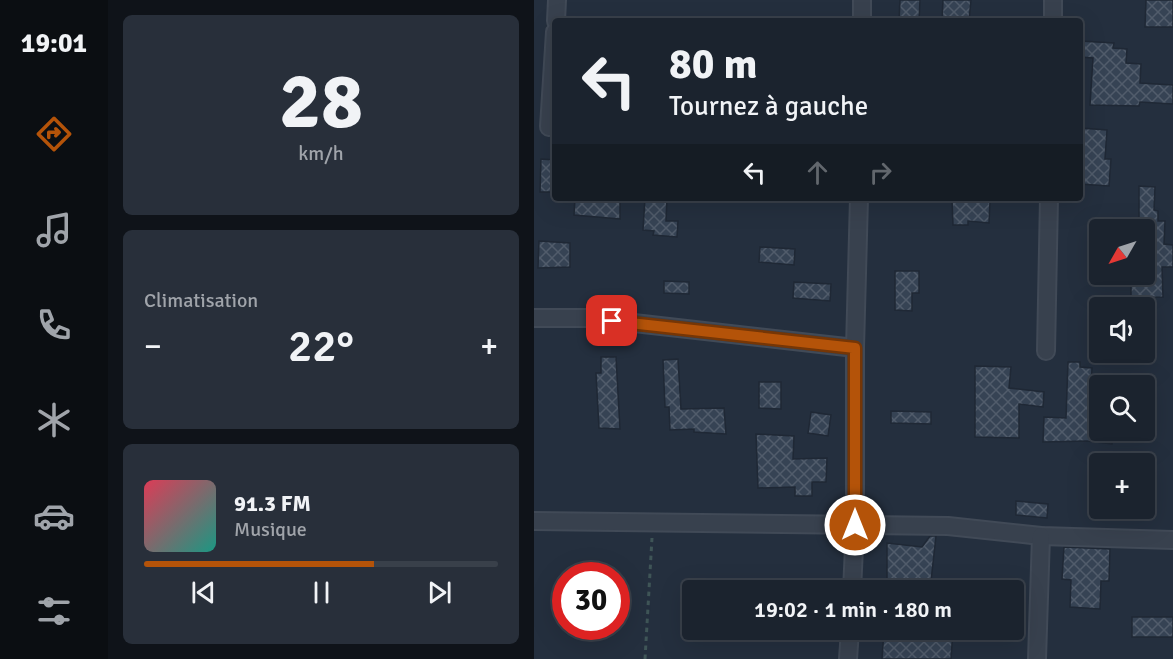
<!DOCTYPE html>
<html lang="fr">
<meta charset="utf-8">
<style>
body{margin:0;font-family:Signika,sans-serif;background:#282f3a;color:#f1f3f6;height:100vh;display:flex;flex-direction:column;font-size:22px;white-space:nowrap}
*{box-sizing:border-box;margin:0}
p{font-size:20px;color:#a0a4aa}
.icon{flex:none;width:33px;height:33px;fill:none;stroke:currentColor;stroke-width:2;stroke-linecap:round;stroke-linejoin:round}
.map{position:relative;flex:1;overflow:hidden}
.side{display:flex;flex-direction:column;gap:15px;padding:15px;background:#0f1319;width:426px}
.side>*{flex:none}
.hud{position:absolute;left:18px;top:18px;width:531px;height:183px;border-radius:6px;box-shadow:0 6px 24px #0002,0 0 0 2px #39404a;background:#1b232e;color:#f1f3f6;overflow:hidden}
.needle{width:39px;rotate:231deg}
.tools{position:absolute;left:555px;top:219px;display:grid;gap:12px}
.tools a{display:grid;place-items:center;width:66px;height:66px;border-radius:6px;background:#1b232e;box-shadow:0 6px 24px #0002,0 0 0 2px #39404a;font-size:30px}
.speed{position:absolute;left:18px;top:562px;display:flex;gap:12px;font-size:30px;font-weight:700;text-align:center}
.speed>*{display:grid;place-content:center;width:78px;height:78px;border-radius:50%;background:#1b232e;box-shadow:0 6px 24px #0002,0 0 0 2px #39404a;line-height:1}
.speed .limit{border:9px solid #d22;background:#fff;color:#111}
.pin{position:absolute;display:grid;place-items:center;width:51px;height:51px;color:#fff;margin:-26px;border-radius:12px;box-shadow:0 3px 9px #0006}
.me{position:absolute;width:66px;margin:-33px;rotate:0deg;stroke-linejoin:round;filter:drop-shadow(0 0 4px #0008)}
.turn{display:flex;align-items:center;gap:21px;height:126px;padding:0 18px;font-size:27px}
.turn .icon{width:78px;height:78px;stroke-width:2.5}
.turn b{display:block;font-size:42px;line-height:51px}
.lanes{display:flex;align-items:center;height:57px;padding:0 18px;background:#0003;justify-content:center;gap:30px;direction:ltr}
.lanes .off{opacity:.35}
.big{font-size:45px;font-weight:600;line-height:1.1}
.side .widget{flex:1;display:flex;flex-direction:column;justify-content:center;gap:9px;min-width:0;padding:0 21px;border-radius:9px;background:#282f3a}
.side .dial{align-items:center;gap:0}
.dial b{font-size:78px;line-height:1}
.song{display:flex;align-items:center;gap:18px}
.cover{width:72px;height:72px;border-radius:9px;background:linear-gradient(135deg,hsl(350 70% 55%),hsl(170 70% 35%))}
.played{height:6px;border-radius:3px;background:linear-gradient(90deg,#b45309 65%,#39404a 65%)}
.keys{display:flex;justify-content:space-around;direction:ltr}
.heat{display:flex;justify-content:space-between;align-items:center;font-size:33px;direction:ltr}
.trip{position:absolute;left:148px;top:580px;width:342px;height:60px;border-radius:6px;background:#1b232e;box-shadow:0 6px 24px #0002,0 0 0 2px #39404a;font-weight:600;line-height:60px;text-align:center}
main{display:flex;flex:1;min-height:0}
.menu{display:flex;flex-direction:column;width:108px;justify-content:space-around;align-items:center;background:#0b0e12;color:#a0a4aa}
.menu .icon{width:42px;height:42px}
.menu .current{color:#b45309}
.menu b{font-size:27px;color:#f1f3f6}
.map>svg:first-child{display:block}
</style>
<main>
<nav class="menu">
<b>19:01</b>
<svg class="icon current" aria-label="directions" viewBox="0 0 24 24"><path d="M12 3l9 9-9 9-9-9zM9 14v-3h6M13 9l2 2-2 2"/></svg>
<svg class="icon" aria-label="music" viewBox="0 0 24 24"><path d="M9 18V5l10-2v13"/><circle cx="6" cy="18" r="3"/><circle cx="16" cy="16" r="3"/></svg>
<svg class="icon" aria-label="phone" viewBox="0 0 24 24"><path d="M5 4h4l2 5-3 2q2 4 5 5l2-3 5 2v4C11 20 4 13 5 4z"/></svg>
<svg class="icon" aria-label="climate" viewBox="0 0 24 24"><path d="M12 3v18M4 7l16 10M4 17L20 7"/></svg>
<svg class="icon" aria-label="car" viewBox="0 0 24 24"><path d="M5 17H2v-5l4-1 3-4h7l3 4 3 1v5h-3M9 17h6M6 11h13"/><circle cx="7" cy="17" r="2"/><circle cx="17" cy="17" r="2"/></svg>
<svg class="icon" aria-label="filters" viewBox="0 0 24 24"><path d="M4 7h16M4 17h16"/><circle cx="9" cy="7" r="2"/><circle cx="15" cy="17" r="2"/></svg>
</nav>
<section class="side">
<div class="widget dial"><b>28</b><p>km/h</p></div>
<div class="widget"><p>Climatisation</p>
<div class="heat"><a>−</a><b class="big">22°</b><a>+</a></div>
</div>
<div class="widget">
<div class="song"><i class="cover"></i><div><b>91.3 FM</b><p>Musique</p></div></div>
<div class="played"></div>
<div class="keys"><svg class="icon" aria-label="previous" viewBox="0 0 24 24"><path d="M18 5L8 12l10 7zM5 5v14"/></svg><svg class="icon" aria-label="pause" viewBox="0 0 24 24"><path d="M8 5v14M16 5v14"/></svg><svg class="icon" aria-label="next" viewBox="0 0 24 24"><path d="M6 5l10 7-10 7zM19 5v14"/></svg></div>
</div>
</section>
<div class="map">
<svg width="639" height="659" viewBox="0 0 639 659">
<defs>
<pattern id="building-cross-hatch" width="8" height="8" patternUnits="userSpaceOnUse" patternTransform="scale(1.5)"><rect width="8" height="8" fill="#364354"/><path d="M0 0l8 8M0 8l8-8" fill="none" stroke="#515c6b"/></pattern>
</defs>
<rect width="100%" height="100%" fill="#242f3e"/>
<!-- building -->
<g fill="url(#building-cross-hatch)" stroke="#1f2835" stroke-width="1.5">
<polygon points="366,0 386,0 385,21 365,21"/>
<polygon points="409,0 437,0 435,21 408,21"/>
<polygon points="612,0 639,0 639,27 611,27"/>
<polygon points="546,41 580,43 579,48 593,49 592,63 607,64 606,83 639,85 639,104 606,102 605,106 556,105 559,58 546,57"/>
<polygon points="546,128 573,130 571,159 577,159 575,186 546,184"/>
<polygon points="7,159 21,160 21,192 6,192"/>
<polygon points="605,186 621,187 620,210 624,211 624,221 631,221 630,244 639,245 639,267 628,267 629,297 597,298 597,274 610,274 613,242 611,242 610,230 605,230"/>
<polygon points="41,198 86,198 86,219 40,215"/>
<polygon points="111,198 133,198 132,221 144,221 143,237 119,235 120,231 109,230"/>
<polygon points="433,199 456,202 455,223 434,221 434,225 419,225 418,200"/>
<polygon points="5,241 36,243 36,267 4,268"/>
<polygon points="226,247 261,249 260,265 225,262"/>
<polygon points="361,271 385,271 385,293 378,293 378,311 361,310"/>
<polygon points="130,281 155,282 155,294 130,293"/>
<polygon points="260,282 297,284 296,301 259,298"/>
<polygon points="67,357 82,357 86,429 65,428 62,373 67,373"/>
<polygon points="144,359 147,409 190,408 192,434 160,432 160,429 136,430 135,407 131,407 129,360"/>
<polygon points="534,362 546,362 546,367 558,368 555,430 579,430 578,444 553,441 509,442 510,417 532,418"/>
<polygon points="441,366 477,367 475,388 510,392 509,407 485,404 485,438 441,437"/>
<polygon points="225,382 247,382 247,409 225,408"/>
<polygon points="357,411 397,412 397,424 357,423"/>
<polygon points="277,412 297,415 294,436 274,433"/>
<polygon points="222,434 260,436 259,459 293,458 292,482 278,482 278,496 261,496 261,487 224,488"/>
<polygon points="482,501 514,504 513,518 482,515"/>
<polygon points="396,536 402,536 397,581 353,580 353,543 388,547"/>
<polygon points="530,547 576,549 575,581 567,581 566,609 536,607 537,580 528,579"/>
<rect x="598" y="617" width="41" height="20"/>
<polygon points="350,630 419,630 417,659 348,659"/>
</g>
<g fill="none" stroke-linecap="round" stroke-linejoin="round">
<defs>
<g id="minor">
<polyline points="22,21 23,0"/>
<polyline points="328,21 328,0"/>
<polyline points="519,21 519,0"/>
<polyline points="15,127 21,32"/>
<polyline points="0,318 56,318 321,348"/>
<polyline points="512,351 515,198"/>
<polyline points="0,521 414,526 507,536 639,540"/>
<polyline points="318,591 321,525 321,348 325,198"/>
<polyline points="314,659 316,630"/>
<polyline points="503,659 507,536"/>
</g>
</defs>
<!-- minor casing -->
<use href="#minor" stroke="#414a57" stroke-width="20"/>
<!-- path -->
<polyline stroke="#3f5557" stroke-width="3" stroke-dasharray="4.5 4.5" stroke-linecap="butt" points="111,659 118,538"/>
<!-- minor -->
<use href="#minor" stroke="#38414e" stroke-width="16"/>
</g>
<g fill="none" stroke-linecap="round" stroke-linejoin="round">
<defs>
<polyline id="route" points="78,321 321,348 321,525"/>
</defs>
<!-- route casing -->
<use href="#route" stroke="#753606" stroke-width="15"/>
<!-- route -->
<use href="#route" stroke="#b45309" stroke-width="10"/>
</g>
</svg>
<div class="tools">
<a><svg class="needle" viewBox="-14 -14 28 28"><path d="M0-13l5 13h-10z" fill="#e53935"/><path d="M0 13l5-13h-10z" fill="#a0a4aa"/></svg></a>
<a><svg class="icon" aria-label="sound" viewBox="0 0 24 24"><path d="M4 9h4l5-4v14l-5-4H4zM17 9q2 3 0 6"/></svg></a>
<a><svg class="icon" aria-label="search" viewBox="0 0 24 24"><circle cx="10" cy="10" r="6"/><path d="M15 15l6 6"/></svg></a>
<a>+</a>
</div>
<div class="speed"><div class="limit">30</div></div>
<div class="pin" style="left:78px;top:321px;background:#d93025"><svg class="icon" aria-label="arrive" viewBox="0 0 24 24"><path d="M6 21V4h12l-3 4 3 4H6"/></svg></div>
<svg class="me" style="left:321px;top:525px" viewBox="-20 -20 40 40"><circle r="17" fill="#b45309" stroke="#fff" stroke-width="3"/><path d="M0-11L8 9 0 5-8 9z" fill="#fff"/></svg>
<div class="trip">19:02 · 1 min · 180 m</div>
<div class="hud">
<div class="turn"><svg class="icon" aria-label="left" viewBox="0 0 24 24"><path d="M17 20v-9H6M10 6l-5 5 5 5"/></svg><div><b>80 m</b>Tournez à gauche</div></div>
<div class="lanes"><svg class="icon" aria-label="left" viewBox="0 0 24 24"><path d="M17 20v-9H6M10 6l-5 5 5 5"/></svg><svg class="icon off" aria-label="ahead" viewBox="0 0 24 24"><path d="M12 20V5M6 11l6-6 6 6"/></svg><svg class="icon off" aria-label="right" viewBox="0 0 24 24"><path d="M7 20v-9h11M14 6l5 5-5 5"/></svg></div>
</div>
</div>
</main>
